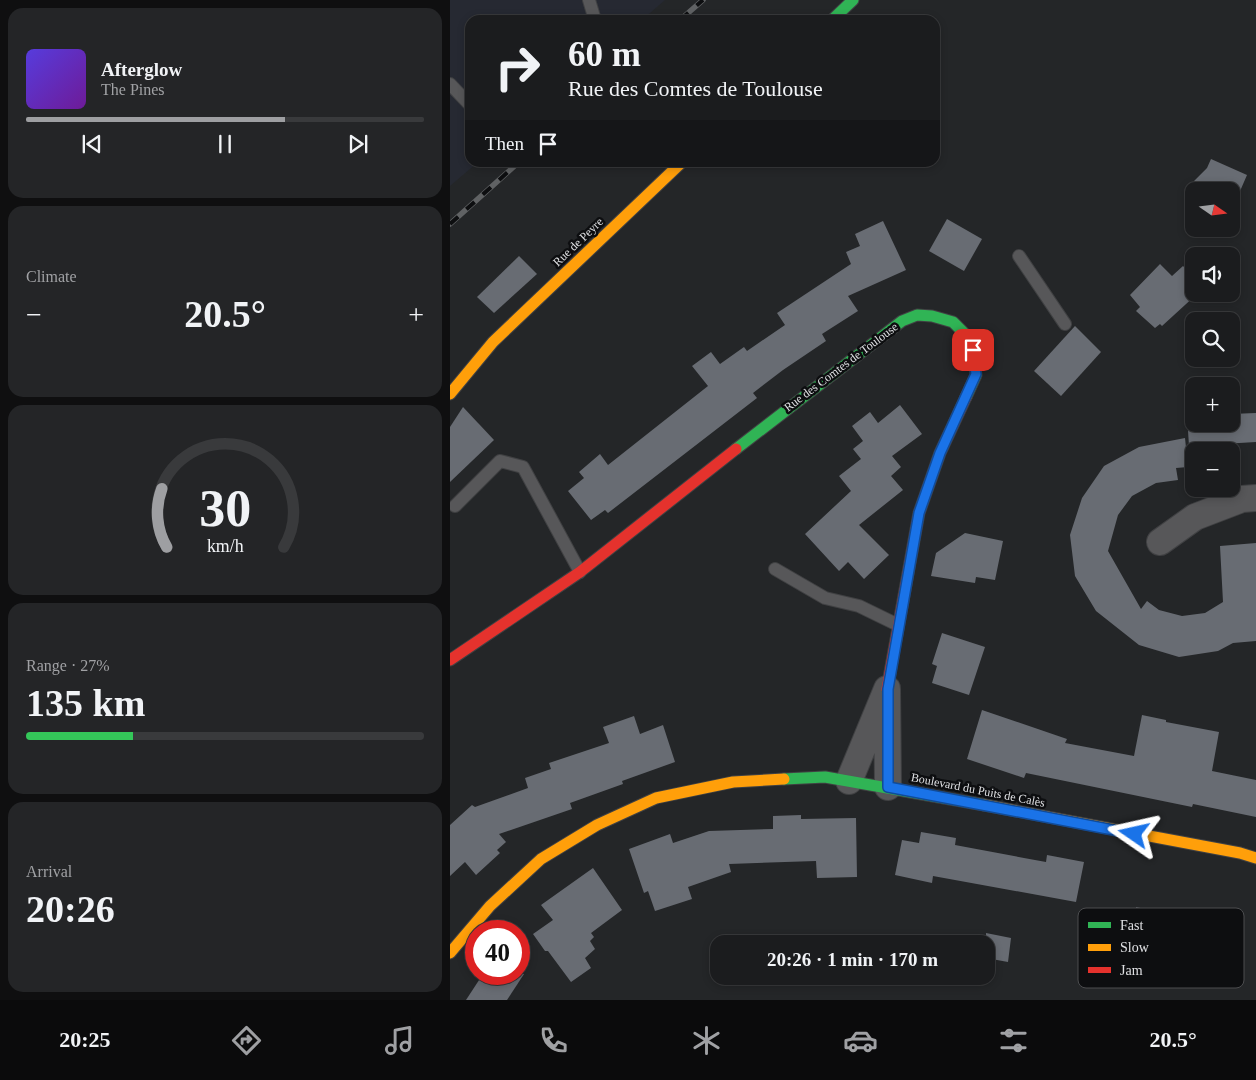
<!DOCTYPE html>
<meta charset="utf-8">
<style>
body{margin:0;font-family:Georgia,serif;background:#242527;color:#f1f3f6;height:100vh;display:flex;flex-direction:column;font-size:19px;white-space:nowrap}
*{box-sizing:border-box;margin:0}
p{font-size:16px;color:#a0a1a4}
.icon{flex:none;width:28px;height:28px;fill:none;stroke:currentColor;stroke-width:2;stroke-linecap:round;stroke-linejoin:round}
.map{position:relative;flex:1;overflow:hidden}
.sheet{display:flex;flex-direction:column;gap:8px;padding:8px;background:#0f0f10;width:450px}
.sheet>*{flex:none}
.guide{position:absolute;left:15px;top:15px;width:475px;height:152px;border-radius:15px;box-shadow:0 2px 8px #0003,0 0 0 1px #393a3c;background:#1b1c1e;color:#f1f3f6;overflow:hidden}
.needle{width:32px;rotate:104deg}
.controls{position:absolute;left:735px;top:182px;display:grid;gap:10px}
.controls a{display:grid;place-items:center;width:55px;height:55px;border-radius:10px;background:#1b1c1e;box-shadow:0 2px 8px #0003,0 0 0 1px #393a3c;font-size:25px}
.speed{position:absolute;left:15px;top:920px;display:flex;gap:10px;font-size:25px;font-weight:700;text-align:center}
.speed>*{display:grid;place-content:center;width:65px;height:65px;border-radius:50%;background:#1b1c1e;box-shadow:0 2px 8px #0003,0 0 0 1px #393a3c;line-height:1}
.speed .limit{border:8px solid #d22;background:#fff;color:#111}
.pin{position:absolute;display:grid;place-items:center;width:42px;height:42px;color:#fff;margin:-21px;border-radius:10px;box-shadow:0 2px 8px #0006}
.me{position:absolute;width:55px;margin:-28px;rotate:281deg;stroke-linejoin:round;filter:drop-shadow(0 0 4px #0008)}
.turn{display:flex;align-items:center;gap:18px;height:105px;padding:0 20px;font-size:22px}
.turn .icon{width:65px;height:65px;stroke-width:2.5}
.turn b{display:block;font-size:35px;line-height:42px}
.then{display:flex;align-items:center;height:48px;padding:0 20px;background:#0003;gap:10px;font-size:19px}
.big{font-size:38px;font-weight:600;line-height:1.1}
.sheet .widget{flex:1;display:flex;flex-direction:column;justify-content:center;gap:8px;min-width:0;padding:0 18px;border-radius:15px;background:#242527}
.sheet .dial{align-items:center;gap:0}
.dial svg{height:130px;overflow:visible;fill:none;stroke:#393a3c;stroke-width:7;stroke-linecap:round;text-anchor:middle}
.dial text{fill:#f1f3f6;stroke:none}
.song{display:flex;align-items:center;gap:15px}
.cover{width:60px;height:60px;border-radius:8px;background:linear-gradient(135deg,hsl(250 70% 55%),hsl(280 70% 35%))}
.played{height:5px;border-radius:2px;background:linear-gradient(90deg,#9e9fa2 65%,#393a3c 65%)}
.keys{display:flex;justify-content:space-around;direction:ltr}
.heat{display:flex;justify-content:space-between;align-items:center;font-size:28px;direction:ltr}
.charge{height:8px;border-radius:4px;background:linear-gradient(90deg,#34c759 27%,#393a3c 0)}
.trip{position:absolute;left:260px;top:935px;width:285px;height:50px;border-radius:15px;background:#1b1c1e;box-shadow:0 2px 8px #0003,0 0 0 1px #393a3c;font-weight:600;line-height:50px;text-align:center}
.tab-bar{display:flex;height:80px;justify-content:space-around;align-items:center;background:#0b0b0c;color:#a0a1a4}
.tab-bar .icon{width:35px;height:35px}
.tab-bar .selected{color:#9e9fa2}
.tab-bar b{font-size:22px;color:#f1f3f6}
main{display:flex;flex:1;min-height:0}
.map>svg:first-child{display:block}
</style>
<main>
<section class="sheet">
<div class="widget">
<div class="song"><i class="cover"></i><div><b>Afterglow</b><p>The Pines</p></div></div>
<div class="played"></div>
<div class="keys"><svg class="icon" aria-label="previous" viewBox="0 0 24 24"><path d="M18 5L8 12l10 7zM5 5v14"/></svg><svg class="icon" aria-label="pause" viewBox="0 0 24 24"><path d="M8 5v14M16 5v14"/></svg><svg class="icon" aria-label="next" viewBox="0 0 24 24"><path d="M6 5l10 7-10 7zM19 5v14"/></svg></div>
</div>
<div class="widget"><p>Climate</p>
<div class="heat"><a>−</a><b class="big">20.5°</b><a>+</a></div>
</div>
<div class="widget dial"><svg viewBox="0 0 100 80">
<path d="M14 69A42 42 0 1 1 86 69"/>
<path d="M14 69A42 42 0 0 1 11 33" stroke="#9e9fa2"/>
<text x="50" y="56" font-size="32" font-weight="700">30</text>
<text x="50" y="72" font-size="11">km/h</text>
</svg></div>
<div class="widget"><p>Range · 27%</p><b class="big">135 km</b><div class="charge"></div></div>
<div class="widget"><p>Arrival</p><b class="big">20:26</b></div>
</section>
<div class="map">
<svg width="806" height="1000" viewBox="0 0 806 1000">
<rect width="100%" height="100%" fill="#242628"/>
<!-- built -->
<polygon fill="#262932" points="0,0 215,0 192,20 20,20 20,162 27,163 0,186"/>
<!-- building -->
<g fill="#686c73">
<polygon points="761,159 797,175 781,212 781,191 747,191 749,187 744,181 757,168"/>
<polygon points="744,199 744,216 737,213"/>
<polygon points="497,219 532,239 514,271 479,251"/>
<polygon points="433,221 456,270 398,296 408,311 372,334 376,341 333,370 303,393 307,398 158,513 155,510 141,520 118,491 134,478 129,472 150,454 158,465 258,386 242,366 261,352 270,364 294,347 297,351 335,325 327,313 401,264 396,252 410,246 405,234"/>
<polygon points="69,256 87,274 44,313 27,297"/>
<polygon points="710,264 722,276 733,266 744,277 744,294 747,294 712,326 710,324 705,328 686,311 690,307 680,295"/>
<polygon points="625,326 651,352 611,396 584,371"/>
<polygon points="450,405 472,434 442,456 451,467 441,476 453,490 409,525 439,555 414,579 398,562 389,571 355,534 401,491 389,476 411,459 403,449 413,441 402,426 420,412 428,423"/>
<polygon points="13,407 44,440 0,482 0,427"/>
<polygon points="806,413 806,442 739,446 737,415 744,415 744,424 781,424 781,414"/>
<polygon points="735,438 738,467 726,468 728,480 706,483 682,496 668,515 658,551 691,609 697,601 709,610 732,616 755,613 773,602 770,546 806,543 806,641 783,643 768,651 729,657 689,645 646,611 625,576 620,535 632,498 654,466 689,447"/>
<polygon points="515,533 553,541 545,580 526,577 525,583 481,576 486,553"/>
<polygon points="492,633 535,647 519,695 482,683 487,666 482,664"/>
<polygon points="532,710 617,739 615,743 684,756 692,715 716,720 716,722 769,732 762,771 806,780 806,817 743,804 742,807 576,773 574,778 517,759"/>
<polygon points="184,716 190,734 213,725 225,762 172,781 173,784 120,803 122,809 49,834 56,842 47,850 50,853 26,875 15,862 0,876 0,825 22,805 25,807 78,788 75,778 101,769 99,763 159,743 153,727"/>
<polygon points="351,815 351,819 406,818 407,877 367,878 366,861 279,864 281,872 238,887 242,899 205,911 198,891 194,893 179,849 220,834 223,843 259,831 323,829 323,816"/>
<polygon points="471,832 506,838 505,845 574,858 596,862 597,855 634,862 626,902 483,876 482,883 445,875 452,840 469,843"/>
<polygon points="143,868 172,910 141,933 144,937 140,941 145,949 135,958 141,968 121,982 98,951 95,951 83,934 103,920 91,905"/>
<polygon points="686,907 732,917 733,912 754,916 754,919 781,925 773,965 655,943 661,910 677,913 678,908 686,909"/>
<polygon points="536,933 561,938 558,962 536,958"/>
<polygon points="33,974 74,974 57,1000 16,1000"/>
</g>
<g fill="none" stroke-linecap="round" stroke-linejoin="round">
<defs>
<g id="lane">
<polyline points="139,0 145,20"/>
<polyline points="0,84 19,104"/>
<polyline points="569,256 615,324"/>
<polyline points="5,506 50,461 73,467 130,572"/>
<polyline points="325,569 375,598 409,606 448,625"/>
</g>
<g id="street">
<polyline points="710,542 745,517 792,499 806,498"/>
<polyline points="399,781 437,689 438,787"/>
</g>
<g id="fast">
<polyline points="382,20 403,0"/>
<polyline points="286,449 452,321 467,315 482,316 503,322 515,334 523,350 526,375 516,397"/>
<polyline points="334,779 375,777 534,805"/>
</g>
<g id="slow">
<polyline points="0,394 43,342 232,162"/>
<polyline points="534,805 790,853 806,858"/>
<polyline points="0,953 40,906 91,859 147,825 206,798 283,782 334,779"/>
</g>
<g id="jam">
<polyline points="0,660 130,572 286,449"/>
<polyline points="437,689 469,513 490,453 516,397"/>
</g>
</defs>
<!-- lane casing -->
<use href="#lane" stroke="#404143" stroke-width="14"/>
<!-- street casing -->
<use href="#street" stroke="#404143" stroke-width="28"/>
<!-- fast casing -->
<use href="#fast" stroke="#404143" stroke-width="13"/>
<!-- slow casing -->
<use href="#slow" stroke="#404143" stroke-width="13"/>
<!-- jam casing -->
<use href="#jam" stroke="#404143" stroke-width="13"/>
<!-- lane -->
<use href="#lane" stroke="#575759" stroke-width="12"/>
<!-- street -->
<use href="#street" stroke="#575759" stroke-width="26"/>
<!-- fast -->
<use href="#fast" stroke="#30b455" stroke-width="11"/>
<!-- slow -->
<use href="#slow" stroke="#ff9f0a" stroke-width="11"/>
<!-- jam -->
<use href="#jam" stroke="#e5322d" stroke-width="11"/>
<defs>
<g id="rail">
<polyline points="230,20 253,0"/>
<polyline points="0,224 69,162"/>
</g>
</defs>
<!-- rail casing -->
<use href="#rail" stroke="#606264" stroke-width="5.5"/>
<!-- rail -->
<use href="#rail" stroke="#0d0e10" stroke-width="4" stroke-dasharray="11" stroke-linecap="butt"/>
</g>
<g fill="none" stroke-linecap="round" stroke-linejoin="round">
<defs>
<polyline id="route" points="523,350 526,374 490,453 469,513 438,689 438,787 684,834"/>
</defs>
<!-- route casing -->
<use href="#route" stroke="#114b97" stroke-width="12"/>
<!-- route -->
<use href="#route" stroke="#1a73e8" stroke-width="9"/>
</g>
<g text-anchor="middle" dominant-baseline="central" stroke-width="5" stroke-linejoin="round" paint-order="stroke">
<!-- street labels -->
<g font-size="12" fill="#dfe0e3" stroke="#0d0e10">
<text transform="translate(128 242) rotate(-44)">Rue de Peyre</text>
<text transform="translate(391 367) rotate(-37)">Rue des Comtes de Toulouse</text>
<text transform="translate(528 790) rotate(11)">Boulevard du Puits de Calès</text>
</g>
</g>
<!-- legend -->
<rect x="628" y="908" width="166" height="80" rx="8" fill="#0d0e10" stroke="#4c4d4f" stroke-width="1"/>
<rect x="638" y="922" width="23" height="6" fill="#30b455"/>
<rect x="638" y="944" width="23" height="7" fill="#ff9f0a"/>
<rect x="638" y="967" width="23" height="6" fill="#e5322d"/>
<g font-size="14" fill="#dfe0e3">
<text x="670" y="930">Fast</text>
<text x="670" y="952">Slow</text>
<text x="670" y="975">Jam</text>
</g>
</svg>
<div class="controls">
<a><svg class="needle" viewBox="-14 -14 28 28"><path d="M0-13l5 13h-10z" fill="#e53935"/><path d="M0 13l5-13h-10z" fill="#a0a1a4"/></svg></a>
<a><svg class="icon" aria-label="sound" viewBox="0 0 24 24"><path d="M4 9h4l5-4v14l-5-4H4zM17 9q2 3 0 6"/></svg></a>
<a><svg class="icon" aria-label="search" viewBox="0 0 24 24"><circle cx="10" cy="10" r="6"/><path d="M15 15l6 6"/></svg></a>
<a>+</a>
<a>−</a>
</div>
<div class="speed"><div class="limit">40</div></div>
<div class="pin" style="left:523px;top:350px;background:#d93025"><svg class="icon" aria-label="arrive" viewBox="0 0 24 24"><path d="M6 21V4h12l-3 4 3 4H6"/></svg></div>
<svg class="me" style="left:684px;top:834px" viewBox="-20 -20 40 40"><path d="M0-17L14 15 0 8-14 15z" fill="#1a73e8" stroke="#fff" stroke-width="4"/></svg>
<div class="trip">20:26 · 1 min · 170 m</div>
<div class="guide">
<div class="turn"><svg class="icon" aria-label="right" viewBox="0 0 24 24"><path d="M7 20v-9h11M14 6l5 5-5 5"/></svg><div><b>60 m</b>Rue des Comtes de Toulouse</div></div>
<div class="then">Then<svg class="icon" aria-label="arrive" viewBox="0 0 24 24"><path d="M6 21V4h12l-3 4 3 4H6"/></svg></div>
</div>
</div>
</main>
<nav class="tab-bar">
<b>20:25</b>
<svg class="icon selected" aria-label="directions" viewBox="0 0 24 24"><path d="M12 3l9 9-9 9-9-9zM9 14v-3h6M13 9l2 2-2 2"/></svg>
<svg class="icon" aria-label="music" viewBox="0 0 24 24"><path d="M9 18V5l10-2v13"/><circle cx="6" cy="18" r="3"/><circle cx="16" cy="16" r="3"/></svg>
<svg class="icon" aria-label="phone" viewBox="0 0 24 24"><path d="M5 4h4l2 5-3 2q2 4 5 5l2-3 5 2v4C11 20 4 13 5 4z"/></svg>
<svg class="icon" aria-label="climate" viewBox="0 0 24 24"><path d="M12 3v18M4 7l16 10M4 17L20 7"/></svg>
<svg class="icon" aria-label="car" viewBox="0 0 24 24"><path d="M5 17H2v-5l4-1 3-4h7l3 4 3 1v5h-3M9 17h6M6 11h13"/><circle cx="7" cy="17" r="2"/><circle cx="17" cy="17" r="2"/></svg>
<svg class="icon" aria-label="filters" viewBox="0 0 24 24"><path d="M4 7h16M4 17h16"/><circle cx="9" cy="7" r="2"/><circle cx="15" cy="17" r="2"/></svg>
<b>20.5°</b>
</nav>
